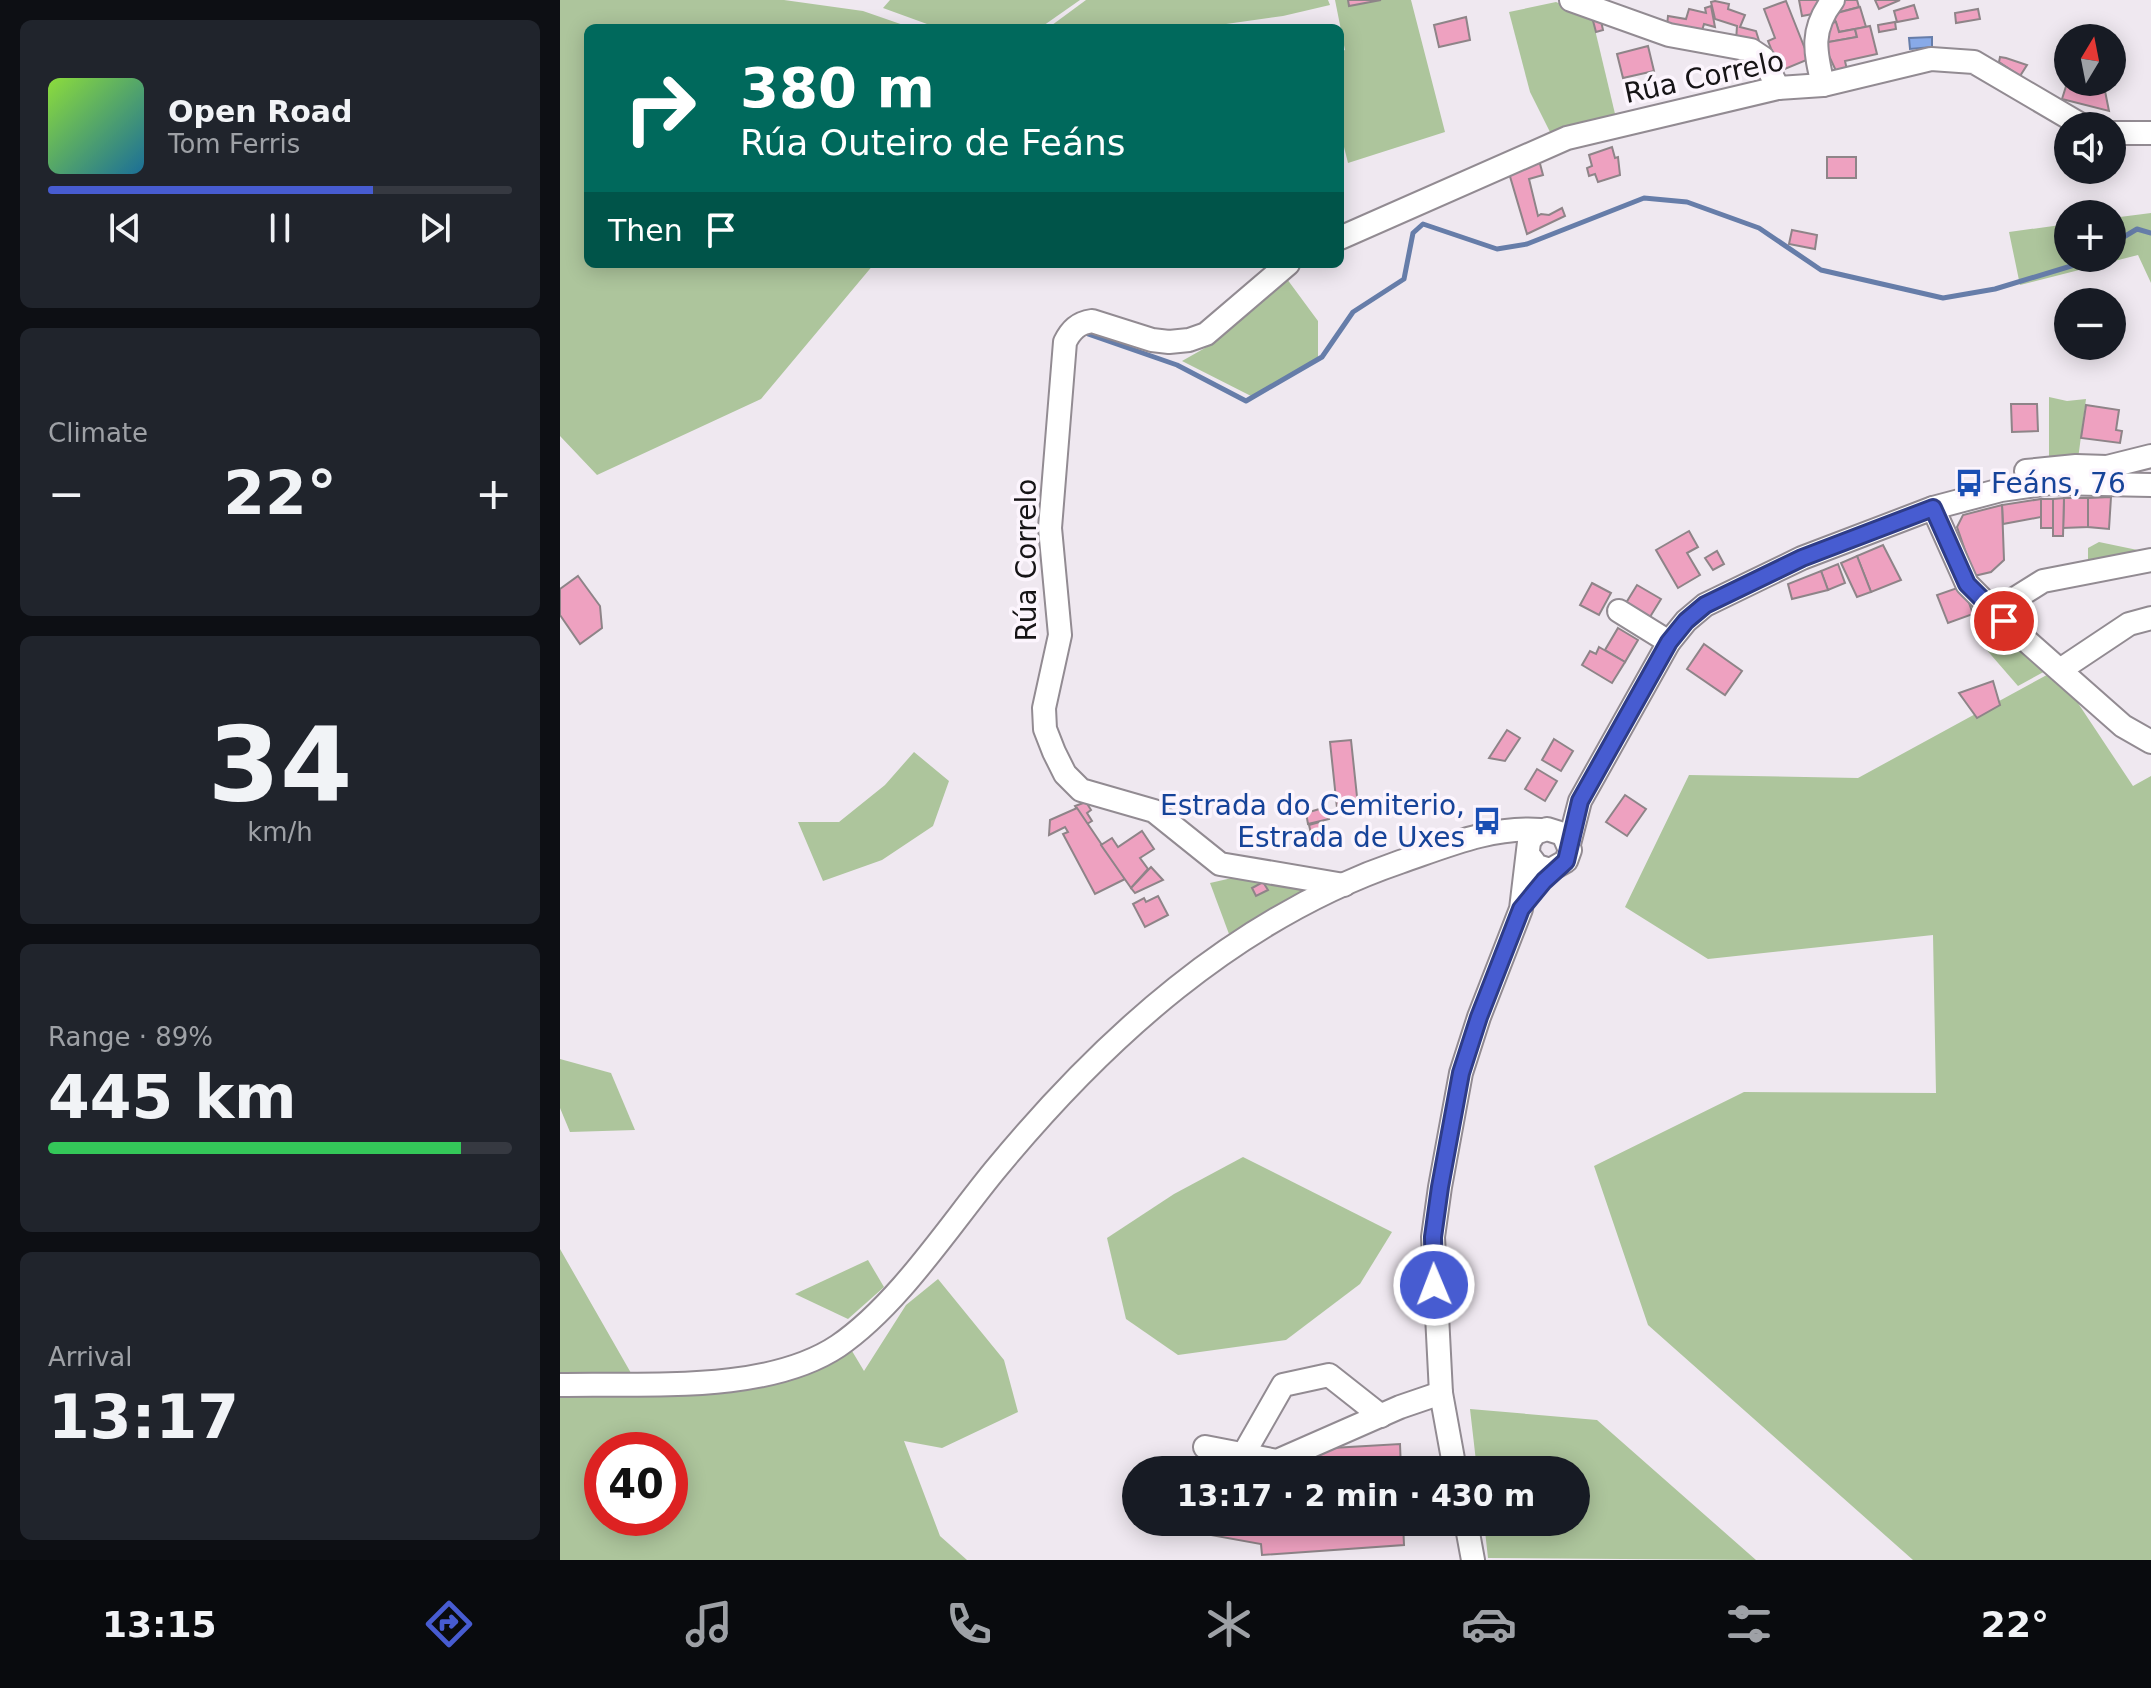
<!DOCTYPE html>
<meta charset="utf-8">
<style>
body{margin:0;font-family:"DejaVu Sans",sans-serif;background:#20242c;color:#f1f3f6;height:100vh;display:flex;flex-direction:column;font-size:30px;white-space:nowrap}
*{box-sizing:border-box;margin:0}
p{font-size:26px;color:#9ea1a6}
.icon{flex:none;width:44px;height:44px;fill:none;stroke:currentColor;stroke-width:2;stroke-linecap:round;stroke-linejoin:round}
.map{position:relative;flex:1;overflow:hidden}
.panel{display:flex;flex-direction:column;gap:20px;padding:20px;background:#0d0f14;width:560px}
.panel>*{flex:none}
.top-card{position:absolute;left:24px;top:24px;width:760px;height:244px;border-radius:12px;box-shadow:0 4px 20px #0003;background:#00695c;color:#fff;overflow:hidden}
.needle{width:52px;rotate:10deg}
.buttons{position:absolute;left:1494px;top:24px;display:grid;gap:16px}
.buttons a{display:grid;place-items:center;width:72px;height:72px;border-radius:50%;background:#171b24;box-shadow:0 4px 20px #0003;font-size:40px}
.speed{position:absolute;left:24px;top:1432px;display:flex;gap:16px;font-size:40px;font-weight:700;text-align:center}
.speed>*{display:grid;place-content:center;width:104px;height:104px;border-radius:50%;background:#171b24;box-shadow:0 4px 20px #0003;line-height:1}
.speed .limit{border:12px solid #d22;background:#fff;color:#111}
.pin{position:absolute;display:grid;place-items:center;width:68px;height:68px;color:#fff;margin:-34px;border:4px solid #fff;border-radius:50%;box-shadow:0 2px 8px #0007}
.me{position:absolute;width:88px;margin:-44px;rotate:359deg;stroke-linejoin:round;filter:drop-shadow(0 0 6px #0008)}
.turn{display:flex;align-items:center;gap:28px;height:168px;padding:0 24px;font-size:36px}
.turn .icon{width:104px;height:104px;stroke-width:2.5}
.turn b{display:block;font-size:56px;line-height:68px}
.then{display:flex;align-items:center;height:76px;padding:0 24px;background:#0003;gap:16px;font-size:30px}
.big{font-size:60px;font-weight:800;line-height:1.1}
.panel .widget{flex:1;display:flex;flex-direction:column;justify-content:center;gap:12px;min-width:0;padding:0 28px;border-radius:12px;background:#20242c}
.panel .dial{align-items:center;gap:0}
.dial b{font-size:104px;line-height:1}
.song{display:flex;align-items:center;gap:24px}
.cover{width:96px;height:96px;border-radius:12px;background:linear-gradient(135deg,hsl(90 70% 55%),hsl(200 70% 35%))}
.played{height:8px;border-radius:4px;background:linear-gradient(90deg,#475cd1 70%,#363941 70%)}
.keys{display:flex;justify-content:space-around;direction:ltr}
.heat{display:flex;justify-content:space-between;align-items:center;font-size:44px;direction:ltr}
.charge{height:12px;border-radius:6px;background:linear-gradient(90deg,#34c759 89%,#363941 0)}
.trip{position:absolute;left:562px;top:1456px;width:468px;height:80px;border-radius:40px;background:#171b24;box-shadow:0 4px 20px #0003;font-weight:800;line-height:80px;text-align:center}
.menu{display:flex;height:128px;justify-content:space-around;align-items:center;background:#090b0e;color:#9ea1a6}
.menu .icon{width:56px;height:56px}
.menu .selected{color:#475cd1}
.menu b{font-size:36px;color:#f1f3f6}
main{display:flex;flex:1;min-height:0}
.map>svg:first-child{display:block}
</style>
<main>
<section class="panel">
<div class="widget">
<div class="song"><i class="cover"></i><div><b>Open Road</b><p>Tom Ferris</p></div></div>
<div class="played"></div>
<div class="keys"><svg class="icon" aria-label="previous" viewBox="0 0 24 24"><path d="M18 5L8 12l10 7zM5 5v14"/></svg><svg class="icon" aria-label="pause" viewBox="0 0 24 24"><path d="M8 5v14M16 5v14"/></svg><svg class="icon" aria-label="next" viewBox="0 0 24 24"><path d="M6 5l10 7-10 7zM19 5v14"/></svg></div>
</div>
<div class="widget"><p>Climate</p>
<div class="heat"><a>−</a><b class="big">22°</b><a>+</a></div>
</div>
<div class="widget dial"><b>34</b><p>km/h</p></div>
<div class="widget"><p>Range · 89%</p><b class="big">445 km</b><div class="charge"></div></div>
<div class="widget"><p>Arrival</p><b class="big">13:17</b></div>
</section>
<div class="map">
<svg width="1591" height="1560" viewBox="0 0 1591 1560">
<rect width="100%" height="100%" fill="#efe8f0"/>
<!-- green -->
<g fill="#adc59c" fill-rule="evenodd">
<polygon points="0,0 224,0 303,11 352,28 28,28 28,264 314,264 201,399 37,475 0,436"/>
<polygon points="330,0 520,0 480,28 378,28 323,8"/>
<polygon points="526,0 768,0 770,5 723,16 638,28 488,28"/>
<polygon points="775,0 851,0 885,132 788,163 780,131 780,52 785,50"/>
<polygon points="996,2 1032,17 1056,118 993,138 970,92 949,12"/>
<polygon points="1591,213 1591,283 1578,255 1460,285 1449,232 1508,224 1508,258 1552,258 1552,218"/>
<polygon points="727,279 758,321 758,361 691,396 622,361 652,344"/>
<polygon points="1489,397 1507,401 1526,399 1518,459 1489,461"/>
<polygon points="1539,542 1587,552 1528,568 1528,548"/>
<polygon points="1432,615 1489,669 1458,686 1412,633"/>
<polygon points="1496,670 1573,786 1591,776 1591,1560 1353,1560 1088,1325 1034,1166 1184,1092 1376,1093 1373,935 1148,959 1065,907 1129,775 1298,778"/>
<polygon points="354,752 389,781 373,826 322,860 263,881 238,822 279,822 325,785"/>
<polygon points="685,875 751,886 669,934 650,883"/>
<polygon points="0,1059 51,1073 75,1130 10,1132 0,1108"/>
<polygon points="683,1157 832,1232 800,1284 726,1340 618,1355 566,1319 547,1238 614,1194"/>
<path d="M 0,1249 L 79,1387 L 289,1346 L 304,1371 L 346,1305 L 378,1279 L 444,1360 L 458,1412 L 382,1448 L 344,1441 L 380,1536 L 407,1560 L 0,1560 ZM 42,1450 L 110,1450 L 110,1518 L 42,1518 Z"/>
<polygon points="308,1260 324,1287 288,1319 235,1294"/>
<polygon points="910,1409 1037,1420 1196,1560 928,1558 924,1522 1016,1522 1016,1470 917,1470"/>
</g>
<!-- water -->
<polygon fill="#88aae8" stroke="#667da9" stroke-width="2" points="1372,37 1372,47 1350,49 1349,38"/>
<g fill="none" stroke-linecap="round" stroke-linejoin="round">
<!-- stream -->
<g stroke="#667da9" stroke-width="5">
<polyline points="1552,244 1577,229 1591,233"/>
<polyline points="528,334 617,365 686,401 762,357 793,312 844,279 853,233 863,224 937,249 967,244 1084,198 1127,202 1199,228 1261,270 1383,298 1435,289 1521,263 1529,258"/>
</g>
</g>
<!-- building -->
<g fill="#eea1c0" stroke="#8e8488" stroke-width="2">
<polygon points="788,0 821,0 789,6"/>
<polygon points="1239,0 1258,0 1258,13 1242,16"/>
<polygon points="1279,0 1297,0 1299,7 1273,14"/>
<polygon points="1315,0 1340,0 1319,9"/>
<polygon points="1155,1 1169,4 1168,9 1185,15 1180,27 1196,31 1200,44 1176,41 1177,26 1155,19 1151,2"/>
<polygon points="1226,1 1249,59 1220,71 1208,41 1215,38 1204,9"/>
<polygon points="1354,5 1358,18 1337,22 1334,11"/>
<polygon points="1151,6 1155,27 1144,24 1141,34 1107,26 1108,16 1126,19 1129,9 1146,13 1145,8"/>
<polygon points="1300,7 1306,27 1279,32 1273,14"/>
<polygon points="1418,9 1420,19 1396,23 1395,13"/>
<polygon points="906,17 910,40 879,47 874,25"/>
<polygon points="1032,17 1041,21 1043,30 1036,32"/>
<polygon points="1276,22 1279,32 1295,29 1297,37 1263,43 1265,24"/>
<polygon points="1335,22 1336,29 1319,32 1318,25"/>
<polygon points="1310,26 1317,54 1285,61 1287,70 1277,73 1263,43 1297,37 1295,29"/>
<polygon points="1088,46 1094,71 1063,78 1057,54"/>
<polygon points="1440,57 1446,58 1467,65 1460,76 1439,62"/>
<polygon points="1508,80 1540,82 1544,86 1549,111 1502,99"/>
<polygon points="1052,147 1055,158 1058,157 1060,175 1038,182 1035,174 1029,176 1027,168 1032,166 1029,155"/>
<rect x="1267" y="157" width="29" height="21"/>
<polygon points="979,160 983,175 969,179 978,216 981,214 989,215 1002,208 1005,216 967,234 949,173"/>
<polygon points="1232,230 1257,235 1255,249 1229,244"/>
<polygon points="1451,404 1477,404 1478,431 1452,432"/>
<polygon points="1526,405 1559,410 1556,430 1562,431 1560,443 1521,438"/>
<polygon points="1551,497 1549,529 1528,527 1528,498"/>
<polygon points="1504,498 1528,498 1528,527 1503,528"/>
<polygon points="1504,498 1503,536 1493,536 1493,499"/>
<polygon points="1481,499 1481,517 1443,524 1442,505"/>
<rect x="1481" y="499" width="12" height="29"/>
<polygon points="1442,505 1444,560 1431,572 1414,576 1397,527 1403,515"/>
<polygon points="1129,531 1138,547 1127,553 1140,575 1118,588 1096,550"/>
<polygon points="1323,545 1341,580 1311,592 1297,556"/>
<polygon points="1157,551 1164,564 1153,570 1145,558"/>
<polygon points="1297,556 1311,592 1297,597 1281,563"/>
<polygon points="1278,564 1285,583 1268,590 1261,571"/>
<polygon points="1261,571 1268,590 1232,599 1228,584"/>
<polygon points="18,576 40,606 42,628 20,644 0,615 0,589"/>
<polygon points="1032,583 1051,593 1039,615 1020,605"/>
<polygon points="1077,585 1101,599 1090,617 1066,603"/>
<polygon points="1403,586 1413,614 1388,623 1377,595"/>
<polygon points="1058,628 1078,640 1065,662 1045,650"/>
<polygon points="1144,644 1182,671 1165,695 1127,669"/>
<polygon points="1039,647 1065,662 1052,683 1022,665 1030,651 1036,654"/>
<polygon points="1433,681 1440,705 1417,718 1399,693"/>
<polygon points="947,730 960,738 945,761 929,758"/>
<polygon points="994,739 1013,751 1001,771 982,760"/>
<polygon points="791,740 798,806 777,808 770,742"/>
<polygon points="977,769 997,781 985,801 965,789"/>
<polygon points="1065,795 1086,809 1067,836 1046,822"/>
<polygon points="526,802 531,810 527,813 532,821 527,824 515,806"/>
<polygon points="766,807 769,819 748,824 746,813"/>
<polygon points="517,808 565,879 535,894 503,834 508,832 505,827 489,835 490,820"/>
<polygon points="763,821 768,843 754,846 749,825"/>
<polygon points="582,831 594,849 580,858 588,869 571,888 541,845 552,838 558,847"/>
<polygon points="591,867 603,880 575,893 571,888"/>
<polygon points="703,882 708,890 696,896 692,888"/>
<polygon points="598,896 608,915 585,927 573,904 584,898 586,902"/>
<polygon points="840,1444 841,1470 755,1470 755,1449"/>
<polygon points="614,1459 670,1470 612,1470"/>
<polygon points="602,1522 843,1522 844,1545 702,1555 701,1544 601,1526"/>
</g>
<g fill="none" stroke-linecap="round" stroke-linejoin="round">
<defs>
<g id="minor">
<polyline points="1011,0 1109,35 1191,50 1203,58 1218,88"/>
<path d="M 1263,85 C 1255,51 1250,30 1273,0"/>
<polyline points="1552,133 1591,133"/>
<polyline points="780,238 1007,138 1218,88 1263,85 1371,59 1414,62 1523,126"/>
<path d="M 728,264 L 646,334 L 629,340 L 609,342 L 592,340 L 532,321 C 518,323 511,330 505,342 L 490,528 L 500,635 L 484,708 L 485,729 L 494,752 L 505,774 L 521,790 L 594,811 L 660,864 L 784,885"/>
<polyline points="1466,471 1516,466 1547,467 1591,456"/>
<polyline points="1373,508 1407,584 1444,621 1563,726 1591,742"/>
<polyline points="1059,611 1109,642"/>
<polyline points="1438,615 1451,601 1483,581 1591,560"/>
<polyline points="1500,670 1569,624 1591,618"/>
<polyline points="1009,844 1020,801 1109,642 1126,621 1145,605 1242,558 1373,508 1441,490 1491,483 1591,485"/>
<path d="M 0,1385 C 84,1383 206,1394 278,1346 C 338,1305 389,1226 435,1170 C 543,1039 676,918 840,862 C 884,847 932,826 980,830"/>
<polyline points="645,1447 717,1461 840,1407 881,1393"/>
<polyline points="683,1455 723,1385 769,1375 821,1416"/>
<polyline points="895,1470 881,1393 873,1237 880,1187 901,1073 919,1017 961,909 969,842 975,833 987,829 1003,834 1010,850 1006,861 990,870 977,866 968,854"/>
<polyline points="906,1522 913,1560"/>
</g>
</defs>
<!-- minor casing -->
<use href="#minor" stroke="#928b92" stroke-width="26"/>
<!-- minor -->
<use href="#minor" stroke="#fff" stroke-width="22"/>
</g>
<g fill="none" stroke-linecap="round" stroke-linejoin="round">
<defs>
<polyline id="route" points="874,1285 873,1237 880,1187 901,1073 919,1017 961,909 984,881 1006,861 1020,801 1109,642 1126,621 1145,605 1242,558 1373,508 1407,584 1444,621"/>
</defs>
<!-- route casing -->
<use href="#route" stroke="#2e3c88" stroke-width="20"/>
<!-- route -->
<use href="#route" stroke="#475cd1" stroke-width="14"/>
</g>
<!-- icons -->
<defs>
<symbol id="bus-bare" viewBox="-9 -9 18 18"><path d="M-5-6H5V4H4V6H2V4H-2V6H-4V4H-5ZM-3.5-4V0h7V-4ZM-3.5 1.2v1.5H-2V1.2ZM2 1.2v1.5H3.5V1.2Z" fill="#1a4fb4" stroke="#fcf5fd" stroke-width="2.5" paint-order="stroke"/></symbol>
</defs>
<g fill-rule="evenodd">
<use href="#bus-bare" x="1389" y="463" width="40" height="40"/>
<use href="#bus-bare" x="907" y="801" width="40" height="40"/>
</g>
<g text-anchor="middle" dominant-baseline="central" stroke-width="7" stroke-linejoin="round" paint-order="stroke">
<!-- street labels -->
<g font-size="28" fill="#161416" stroke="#fcf5fd">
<text transform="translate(1144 77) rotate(-12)">Rúa Correlo</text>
<text transform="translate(466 560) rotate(-90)">Rúa Correlo</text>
</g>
<!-- transit labels -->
<g font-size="28" fill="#164399" stroke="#fcf5fd" text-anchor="start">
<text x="1431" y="483">Feáns, 76</text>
<text x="905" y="805" text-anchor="end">Estrada do Cemiterio,<tspan x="905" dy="32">Estrada de Uxes</tspan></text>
</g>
</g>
</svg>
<div class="buttons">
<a><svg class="needle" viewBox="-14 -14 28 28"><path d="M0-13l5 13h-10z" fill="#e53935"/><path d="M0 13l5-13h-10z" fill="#9ea1a6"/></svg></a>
<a><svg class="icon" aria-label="sound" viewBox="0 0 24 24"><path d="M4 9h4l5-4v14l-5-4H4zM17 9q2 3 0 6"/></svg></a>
<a>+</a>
<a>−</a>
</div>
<div class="speed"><div class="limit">40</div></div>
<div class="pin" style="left:1444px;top:621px;background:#d93025"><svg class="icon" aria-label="arrive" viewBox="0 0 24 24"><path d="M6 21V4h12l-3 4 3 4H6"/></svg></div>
<svg class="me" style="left:874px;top:1285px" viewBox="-20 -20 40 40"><circle r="17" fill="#475cd1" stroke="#fff" stroke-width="3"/><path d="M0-11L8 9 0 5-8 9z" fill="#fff"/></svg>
<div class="trip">13:17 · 2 min · 430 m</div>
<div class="top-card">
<div class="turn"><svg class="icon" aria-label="right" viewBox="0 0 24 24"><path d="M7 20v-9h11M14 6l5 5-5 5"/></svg><div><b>380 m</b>Rúa Outeiro de Feáns</div></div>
<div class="then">Then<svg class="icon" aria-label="arrive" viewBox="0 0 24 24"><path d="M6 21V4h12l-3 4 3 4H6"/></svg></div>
</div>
</div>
</main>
<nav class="menu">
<b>13:15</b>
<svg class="icon selected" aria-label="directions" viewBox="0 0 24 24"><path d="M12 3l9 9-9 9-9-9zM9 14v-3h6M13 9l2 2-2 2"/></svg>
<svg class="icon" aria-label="music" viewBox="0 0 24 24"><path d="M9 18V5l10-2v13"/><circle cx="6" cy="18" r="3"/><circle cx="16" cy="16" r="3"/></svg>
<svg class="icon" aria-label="phone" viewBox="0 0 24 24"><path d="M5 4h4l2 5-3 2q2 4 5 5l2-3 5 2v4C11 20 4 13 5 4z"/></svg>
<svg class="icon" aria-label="climate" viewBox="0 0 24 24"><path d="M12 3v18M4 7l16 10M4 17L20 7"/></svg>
<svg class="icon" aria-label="car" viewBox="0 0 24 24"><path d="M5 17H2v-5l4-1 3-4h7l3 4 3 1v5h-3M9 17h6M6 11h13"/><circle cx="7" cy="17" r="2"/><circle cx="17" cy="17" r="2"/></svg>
<svg class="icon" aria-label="filters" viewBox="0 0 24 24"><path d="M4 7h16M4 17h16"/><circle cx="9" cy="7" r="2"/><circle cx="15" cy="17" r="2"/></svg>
<b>22°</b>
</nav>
